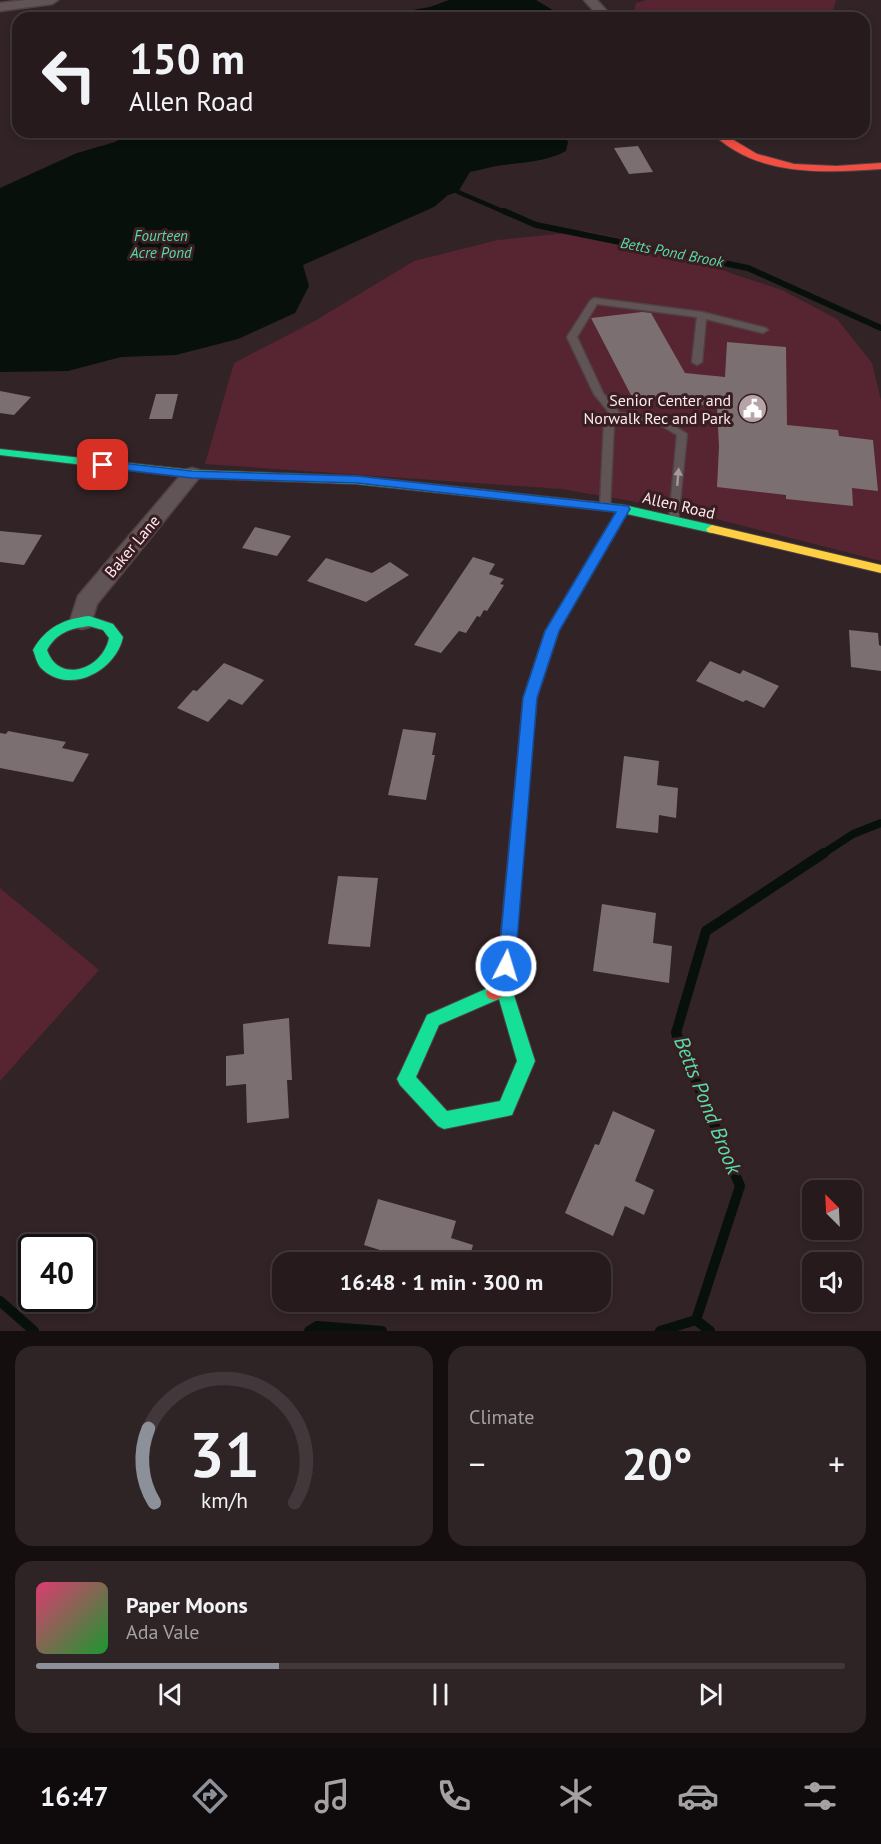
<!DOCTYPE html>
<meta charset="utf-8">
<style>
body{margin:0;font-family:"PT Sans",sans-serif;background:#2e2325;color:#f1f3f6;height:100vh;display:flex;flex-direction:column;font-size:22px;white-space:nowrap}
*{box-sizing:border-box;margin:0}
p{font-size:20px;color:#a4a1a3}
.icon{flex:none;width:33px;height:33px;fill:none;stroke:currentColor;stroke-width:2;stroke-linecap:round;stroke-linejoin:round}
.map{position:relative;height:1331px;overflow:hidden}
.side{display:flex;flex-direction:column;gap:15px;padding:15px;background:#150e0f;flex:1}
.side>*{flex:none}
.banner{position:absolute;left:12px;top:12px;width:858px;height:126px;border-radius:18px;box-shadow:0 3px 9px #0003,0 0 0 2px #42383b;background:#261a1c;color:#f1f3f6;overflow:hidden}
.needle{width:39px;rotate:336deg}
.buttons{position:absolute;left:802px;top:1180px;display:grid;gap:12px}
.buttons a{display:grid;place-items:center;width:60px;height:60px;border-radius:12px;background:#261a1c;box-shadow:0 3px 9px #0003,0 0 0 2px #42383b;font-size:30px}
.speed{position:absolute;left:18px;top:1234px;display:flex;gap:12px;font-size:30px;font-weight:700;text-align:center}
.speed>*{display:grid;place-content:center;width:78px;height:78px;border-radius:50%;background:#261a1c;box-shadow:0 3px 9px #0003,0 0 0 2px #42383b;line-height:1}
.speed .limit{border:3px solid #111;border-radius:9px;background:#fff;color:#111}
.pin{position:absolute;display:grid;place-items:center;width:51px;height:51px;color:#fff;margin:-26px;border-radius:12px;box-shadow:0 3px 9px #0006}
.me{position:absolute;width:66px;margin:-33px;rotate:5deg;stroke-linejoin:round;filter:drop-shadow(0 0 4px #0008)}
.turn{display:flex;align-items:center;gap:21px;height:126px;padding:0 18px;font-size:27px}
.turn .icon{width:78px;height:78px;stroke-width:2.5}
.turn b{display:block;font-size:42px;line-height:51px}
.big{font-size:45px;font-weight:700;line-height:1.1}
.side .widget{flex:1;display:flex;flex-direction:column;justify-content:center;gap:9px;min-width:0;padding:0 21px;border-radius:18px;background:#2e2325}
.side .dial{align-items:center;gap:0}
.dial svg{height:156px;overflow:visible;fill:none;stroke:#42383b;stroke-width:7;stroke-linecap:round;text-anchor:middle}
.dial text{fill:#f1f3f6;stroke:none}
.song{display:flex;align-items:center;gap:18px}
.cover{width:72px;height:72px;border-radius:9px;background:linear-gradient(135deg,hsl(340 70% 55%),hsl(130 70% 35%))}
.played{height:6px;border-radius:3px;background:linear-gradient(90deg,#8c9099 30%,#42383b 30%)}
.keys{display:flex;justify-content:space-around;direction:ltr}
.heat{display:flex;justify-content:space-between;align-items:center;font-size:33px;direction:ltr}
.side .tiles{flex:1;display:grid;gap:15px;grid-template-columns:1fr 1fr}
.widget:last-child{grid-column:span 2}
.trip{position:absolute;left:272px;top:1252px;width:339px;height:60px;border-radius:18px;background:#261a1c;box-shadow:0 3px 9px #0003,0 0 0 2px #42383b;font-weight:700;line-height:60px;text-align:center}
.tab-bar{display:flex;height:96px;justify-content:space-around;align-items:center;background:#0f0a0b;color:#a4a1a3}
.tab-bar .icon{width:42px;height:42px}
.tab-bar .selected{color:#8c9099}
.tab-bar b{font-size:27px;color:#f1f3f6}
.map>svg:first-child{display:block}
</style>
<div class="map">
<svg width="881" height="1331" viewBox="0 0 881 1331">
<rect width="100%" height="100%" fill="#322326"/>
<!-- green -->
<g fill="#572431">
<polygon points="647,0 836,0 833,11 836,18 636,18 634,11 636,3"/>
<polygon points="585,231 633,241 699,260 733,274 782,290 837,319 872,363 881,400 881,561 677,509 561,489 205,464 234,363 313,322 414,261 498,240"/>
<polygon points="0,888 99,970 0,1081"/>
</g>
<!-- water -->
<g fill="#07100b">
<polygon points="449,0 536,0 566,18 396,18 413,10 430,7"/>
<path d="M 130,132 L 562,132 L 568,142 L 566,151 C 545,162 526,162 503,165 C 492,166 481,170 470,172 L 458,192 L 448,195 L 434,207 L 303,265 L 309,286 L 295,313 L 238,339 L 176,355 L 121,357 L 68,371 L 0,372 L 0,188 L 77,153 L 115,142 Z"/>
</g>
<g fill="none" stroke-linecap="round" stroke-linejoin="round">
<!-- stream-far3 -->
<polyline stroke="#07100b" stroke-width="4.5" points="458,192 507,213"/>
<!-- stream-far2 -->
<polyline stroke="#07100b" stroke-width="6" points="504,211 536,225 748,268 881,328"/>
<!-- stream-far1 -->
<polyline stroke="#07100b" stroke-width="8" points="821,855 853,834 881,823"/>
<!-- stream -->
<g stroke="#07100b" stroke-width="10">
<polyline points="0,1301 34,1331"/>
<polyline points="696,1320 740,1186 676,1033 706,931 824,853"/>
<polyline points="696,1320 710,1331"/>
<polyline points="309,1331 317,1326 382,1331"/>
<polyline points="660,1331 696,1320"/>
</g>
</g>
<!-- building -->
<g fill="#7c6f71">
<polygon points="638,146 653,172 629,174 614,148"/>
<polygon points="642,312 651,313 685,373 725,377 727,342 786,347 787,425 838,430 839,436 873,440 878,491 852,488 853,506 786,499 786,495 717,487 719,447 717,407 670,401 637,402 635,398 633,399 591,318"/>
<polygon points="0,391 31,397 14,415 0,413"/>
<polygon points="156,394 178,394 172,419 149,419"/>
<polygon points="255,527 291,536 277,556 242,548"/>
<polygon points="0,531 42,535 24,565 0,562"/>
<polygon points="473,557 495,564 489,574 504,579 500,584 504,585 487,611 484,610 480,617 477,616 466,633 459,631 441,653 414,645"/>
<polygon points="326,558 372,573 390,562 409,575 366,602 307,581"/>
<polygon points="849,630 878,633 879,645 881,646 881,671 851,667"/>
<polygon points="710,661 740,674 743,670 779,686 764,708 746,700 743,702 696,681"/>
<polygon points="224,663 264,680 242,705 229,699 208,722 177,708 193,690 197,691"/>
<polygon points="403,729 436,733 432,755 435,755 426,800 388,795"/>
<polygon points="8,731 66,742 62,748 89,754 73,782 0,768 0,733 6,734"/>
<polygon points="624,756 659,761 657,785 678,788 676,818 659,815 658,833 616,828"/>
<polygon points="338,876 378,878 370,947 328,944"/>
<polygon points="602,904 656,913 653,943 672,946 669,983 593,971"/>
<polygon points="289,1018 292,1080 287,1080 289,1118 247,1123 246,1084 226,1086 226,1056 244,1054 243,1024"/>
<polygon points="613,1111 655,1130 635,1181 654,1190 644,1215 625,1206 613,1236 565,1213 595,1144 599,1145"/>
<polygon points="378,1199 456,1221 451,1238 473,1245 468,1263 421,1263 364,1245"/>
</g>
<g fill="none" stroke-linecap="round" stroke-linejoin="round">
<defs>
<polygon id="lane" points="594,298 702,312 766,328 768,330 763,333 706,319 702,362 697,365 692,362 697,317 597,304 577,337 603,393 620,413 657,415 687,434 678,522 670,522 669,520 677,435 652,420 619,419 614,423 610,507 605,510 600,507 604,422 611,415 594,394 567,337 590,301"/>
<g id="street">
<polygon points="25,0 58,0 52,4 0,11 0,3"/>
<polygon points="584,0 597,0 613,18 600,18"/>
<polygon points="192,468 199,470 202,474 97,604 90,627 82,629 74,627 70,621 78,596 185,470"/>
</g>
<g id="fast">
<polygon points="0,449 192,470 357,476 624,505 712,525 718,529 712,533 627,514 559,631 537,698 529,784 527,788 517,788 515,784 523,698 545,631 616,512 357,484 192,478 0,455"/>
<path d="M 89,616 L 113,624 L 123,637 C 116,671 69,696 41,668 C 37,664 35,655 33,650 C 46,627 64,619 89,616 ZM 89,626 L 103,630 L 109,638 C 103,669 59,685 47,650 C 56,633 71,628 89,626 Z"/>
<path d="M 504,982 L 510,984 L 512,989 L 535,1061 L 512,1115 L 444,1129 L 438,1126 L 400,1085 L 397,1079 L 400,1073 L 427,1015 L 488,988 L 497,987 ZM 499,999 L 517,1061 L 500,1101 L 447,1111 L 416,1077 L 439,1025 Z"/>
</g>
<polygon id="slow" points="712,525 881,565 881,573 708,532 706,529"/>
<g id="jam">
<path d="M 711,132 L 720,132 L 757,154 L 794,164 L 836,166 L 881,163 L 881,169 C 823,173 756,177 711,132 Z"/>
<polygon points="522,778 527,780 529,784 512,989 510,994 494,1000 488,998 486,993 488,988 496,985 515,784 517,780"/>
</g>
</defs>
<!-- lane casing -->
<use href="#lane" stroke="#4f4144" stroke-width="3"/>
<!-- street casing -->
<use href="#street" stroke="#4f4144" stroke-width="3"/>
<!-- fast casing -->
<use href="#fast" stroke="#4f4144" stroke-width="2"/>
<!-- slow casing -->
<use href="#slow" stroke="#4f4144" stroke-width="2"/>
<!-- jam casing -->
<use href="#jam" stroke="#4f4144" stroke-width="2"/>
<!-- lane -->
<use href="#lane" fill="#615457" fill-rule="evenodd"/>
<!-- street -->
<use href="#street" fill="#615457" fill-rule="evenodd"/>
<!-- fast -->
<use href="#fast" fill="#16e098" fill-rule="evenodd"/>
<!-- slow -->
<use href="#slow" fill="#ffcf43" fill-rule="evenodd"/>
<!-- jam -->
<use href="#jam" fill="#f24e42" fill-rule="evenodd"/>
</g>
<!-- one-way arrows -->
<defs><path id="oneway-solid" d="M-6-.8H1V-3.2L6.5 0L1 3.2V.8H-6Z" transform="scale(1.5)"/></defs>
<use fill="#a8989b" href="#oneway-solid" transform="translate(678 477) rotate(-85)"/>
<!-- route -->
<polygon fill="#1a73e8" stroke="#114b97" stroke-width="1.5" points="103,461 192,471 357,476 628,506 630,509 559,631 537,698 515,966 512,972 506,974 500,972 498,966 523,698 545,631 616,512 357,483 192,478 99,467 99,462"/>
<!-- icons -->
<defs>
<symbol id="civic-disc" viewBox="-11 -11 22 22"><circle r="9.5" fill="#b7a4a8" stroke="#381d22"/><path d="M-.6-6.5H3V-4.5H.6V-3L4-1V1h2V6H-6V1h2V-1L-.6-3ZM-1.2 2.5V6h2.4V2.5Z" fill="#fff"/></symbol>
</defs>
<g fill-rule="evenodd">
<use href="#civic-disc" x="736" y="392" width="33" height="33"/>
</g>
<g text-anchor="middle" dominant-baseline="central" stroke-width="6" stroke-linejoin="round" paint-order="stroke">
<!-- far-water labels -->
<g font-size="15" font-style="italic" fill="#55dda6" stroke="#381d22">
<text x="161" y="235">Fourteen<tspan x="161" dy="17">Acre Pond</tspan></text>
<text transform="translate(672 252) rotate(11)">Betts Pond Brook</text>
</g>
<!-- poi labels -->
<g font-size="16" fill="#feeaee" stroke="#381d22" text-anchor="end">
<text x="731" y="400">Senior Center and<tspan x="731" dy="18">Norwalk Rec and Park</tspan></text>
</g>
<!-- street labels -->
<g font-size="16" fill="#feeaee" stroke="#381d22">
<text transform="translate(679 505) rotate(13)">Allen Road</text>
<text transform="translate(132 546) rotate(-50)">Baker Lane</text>
</g>
<!-- near-water labels -->
<g font-size="21" font-style="italic" fill="#55dda6" stroke="#381d22">
<text transform="translate(708 1105) rotate(68)">Betts Pond Brook</text>
</g>
</g>
</svg>
<div class="buttons">
<a><svg class="needle" viewBox="-14 -14 28 28"><path d="M0-13l5 13h-10z" fill="#e53935"/><path d="M0 13l5-13h-10z" fill="#a4a1a3"/></svg></a>
<a><svg class="icon" aria-label="sound" viewBox="0 0 24 24"><path d="M4 9h4l5-4v14l-5-4H4zM17 9q2 3 0 6"/></svg></a>
</div>
<div class="speed"><div class="limit">40</div></div>
<div class="pin" style="left:103px;top:465px;background:#d93025"><svg class="icon" aria-label="arrive" viewBox="0 0 24 24"><path d="M6 21V4h12l-3 4 3 4H6"/></svg></div>
<svg class="me" style="left:506px;top:966px" viewBox="-20 -20 40 40"><circle r="17" fill="#1a73e8" stroke="#fff" stroke-width="3"/><path d="M0-11L8 9 0 5-8 9z" fill="#fff"/></svg>
<div class="trip">16:48 · 1 min · 300 m</div>
<div class="banner">
<div class="turn"><svg class="icon" aria-label="left" viewBox="0 0 24 24"><path d="M17 20v-9H6M10 6l-5 5 5 5"/></svg><div><b>150 m</b>Allen Road</div></div>
</div>
</div>
<section class="side">
<div class="tiles">
<div class="widget dial"><svg viewBox="0 0 100 80">
<path d="M14 69A42 42 0 1 1 86 69"/>
<path d="M14 69A42 42 0 0 1 11 31" stroke="#8c9099"/>
<text x="50" y="56" font-size="32" font-weight="700">31</text>
<text x="50" y="72" font-size="11">km/h</text>
</svg></div>
<div class="widget"><p>Climate</p>
<div class="heat"><a>−</a><b class="big">20°</b><a>+</a></div>
</div>
<div class="widget">
<div class="song"><i class="cover"></i><div><b>Paper Moons</b><p>Ada Vale</p></div></div>
<div class="played"></div>
<div class="keys"><svg class="icon" aria-label="previous" viewBox="0 0 24 24"><path d="M18 5L8 12l10 7zM5 5v14"/></svg><svg class="icon" aria-label="pause" viewBox="0 0 24 24"><path d="M8 5v14M16 5v14"/></svg><svg class="icon" aria-label="next" viewBox="0 0 24 24"><path d="M6 5l10 7-10 7zM19 5v14"/></svg></div>
</div>
</div>
</section>
<nav class="tab-bar">
<b>16:47</b>
<svg class="icon selected" aria-label="directions" viewBox="0 0 24 24"><path d="M12 3l9 9-9 9-9-9zM9 14v-3h6M13 9l2 2-2 2"/></svg>
<svg class="icon" aria-label="music" viewBox="0 0 24 24"><path d="M9 18V5l10-2v13"/><circle cx="6" cy="18" r="3"/><circle cx="16" cy="16" r="3"/></svg>
<svg class="icon" aria-label="phone" viewBox="0 0 24 24"><path d="M5 4h4l2 5-3 2q2 4 5 5l2-3 5 2v4C11 20 4 13 5 4z"/></svg>
<svg class="icon" aria-label="climate" viewBox="0 0 24 24"><path d="M12 3v18M4 7l16 10M4 17L20 7"/></svg>
<svg class="icon" aria-label="car" viewBox="0 0 24 24"><path d="M5 17H2v-5l4-1 3-4h7l3 4 3 1v5h-3M9 17h6M6 11h13"/><circle cx="7" cy="17" r="2"/><circle cx="17" cy="17" r="2"/></svg>
<svg class="icon" aria-label="filters" viewBox="0 0 24 24"><path d="M4 7h16M4 17h16"/><circle cx="9" cy="7" r="2"/><circle cx="15" cy="17" r="2"/></svg>
</nav>
